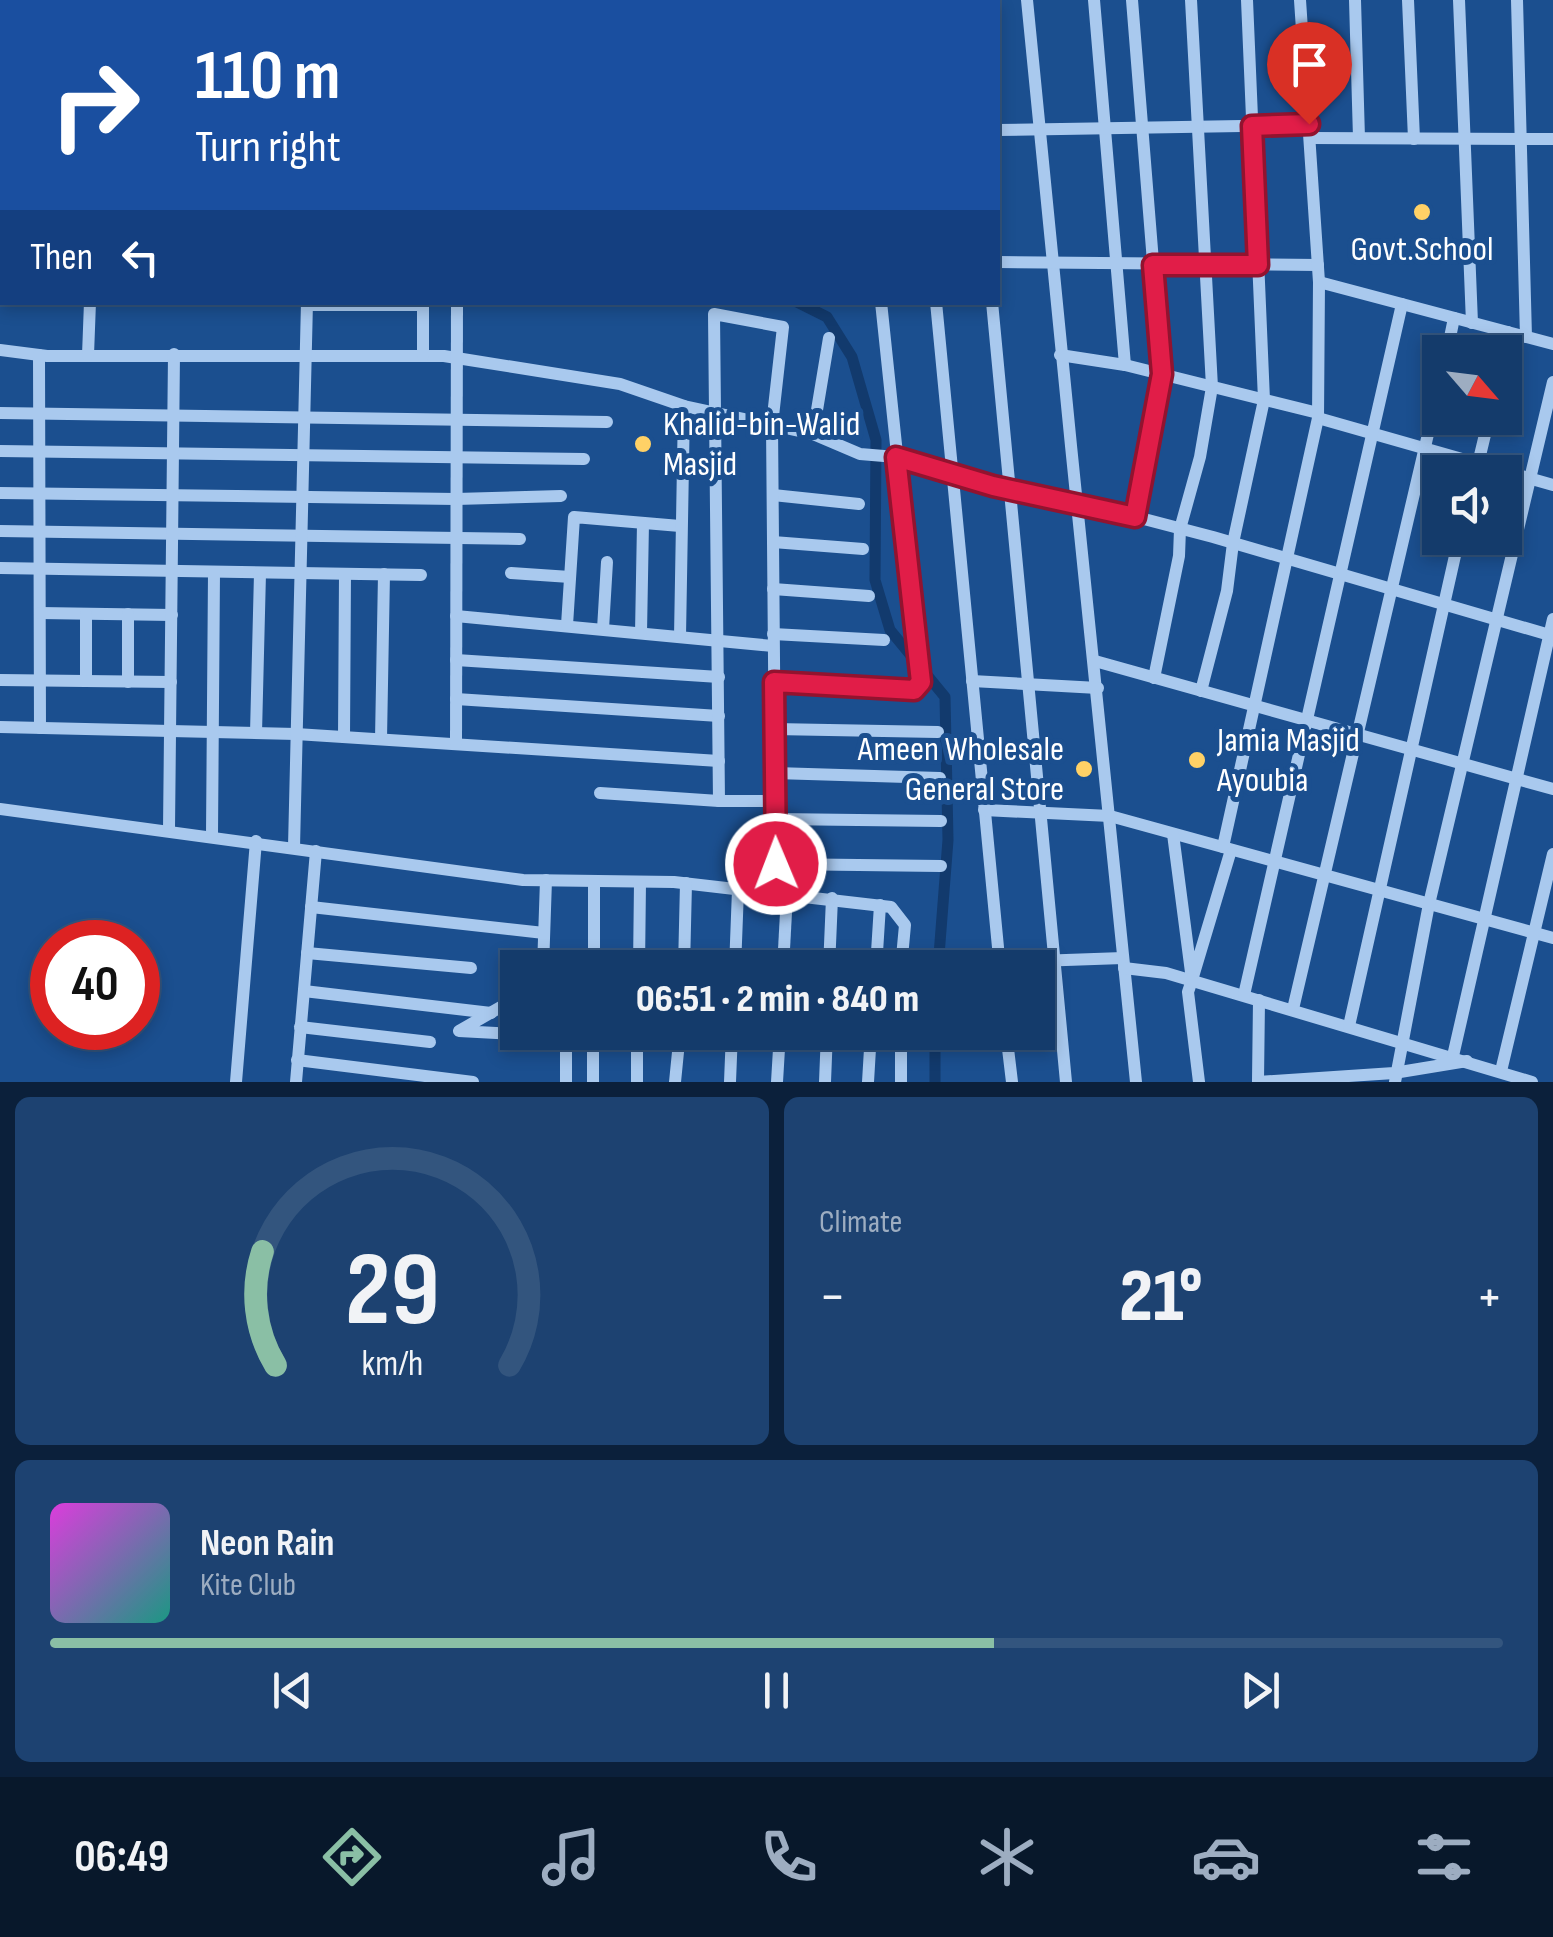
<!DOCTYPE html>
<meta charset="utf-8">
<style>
body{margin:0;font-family:"Sofia Sans Condensed",sans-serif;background:#1d4271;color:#f1f3f6;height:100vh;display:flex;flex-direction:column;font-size:38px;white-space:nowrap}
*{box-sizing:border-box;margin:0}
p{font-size:32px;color:#9dadc1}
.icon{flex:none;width:55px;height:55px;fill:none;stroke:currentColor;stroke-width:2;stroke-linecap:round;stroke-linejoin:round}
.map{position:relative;height:1082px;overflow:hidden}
.sheet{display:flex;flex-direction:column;gap:15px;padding:15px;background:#0b203b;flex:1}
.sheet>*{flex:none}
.banner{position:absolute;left:0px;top:0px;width:1000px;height:305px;box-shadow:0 5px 15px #0003,0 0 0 2px #33557e;background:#1a4fa0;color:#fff;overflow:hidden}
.needle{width:65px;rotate:118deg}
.fabs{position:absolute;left:1422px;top:335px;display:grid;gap:20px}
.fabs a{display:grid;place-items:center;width:100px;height:100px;border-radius:0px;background:#143b6b;box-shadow:0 5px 15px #0003,0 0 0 2px #33557e;font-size:50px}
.speed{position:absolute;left:30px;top:920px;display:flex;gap:20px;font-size:50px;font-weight:700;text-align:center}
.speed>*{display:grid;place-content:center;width:130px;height:130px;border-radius:50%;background:#143b6b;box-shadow:0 5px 15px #0003,0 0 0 2px #33557e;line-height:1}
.speed .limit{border:15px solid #d22;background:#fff;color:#111}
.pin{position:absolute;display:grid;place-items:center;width:85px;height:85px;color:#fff;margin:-102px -42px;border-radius:50% 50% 50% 0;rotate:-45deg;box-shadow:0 0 10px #0007}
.pin .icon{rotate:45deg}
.me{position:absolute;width:110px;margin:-55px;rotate:359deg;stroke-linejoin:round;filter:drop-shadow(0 0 8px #0008)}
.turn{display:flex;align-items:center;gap:35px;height:210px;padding:0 30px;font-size:45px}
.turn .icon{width:130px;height:130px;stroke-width:2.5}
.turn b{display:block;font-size:70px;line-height:85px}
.then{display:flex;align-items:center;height:95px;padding:0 30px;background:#0003;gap:20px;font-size:38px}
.big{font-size:75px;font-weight:800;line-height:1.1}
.sheet .card{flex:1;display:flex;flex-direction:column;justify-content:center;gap:15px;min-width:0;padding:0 35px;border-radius:15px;background:#1d4271}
.sheet .dial{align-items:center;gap:0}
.dial svg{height:260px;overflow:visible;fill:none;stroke:#33557e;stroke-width:7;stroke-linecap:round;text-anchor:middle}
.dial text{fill:#f1f3f6;stroke:none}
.song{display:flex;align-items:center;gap:30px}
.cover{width:120px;height:120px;border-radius:15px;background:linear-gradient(135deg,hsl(300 70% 55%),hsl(170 70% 35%))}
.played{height:10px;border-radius:5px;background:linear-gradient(90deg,#8abfa5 65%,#33557e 65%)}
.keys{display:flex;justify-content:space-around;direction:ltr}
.heat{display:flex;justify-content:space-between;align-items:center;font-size:55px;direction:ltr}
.sheet .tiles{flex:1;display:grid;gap:15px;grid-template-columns:1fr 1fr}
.card:last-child{grid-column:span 2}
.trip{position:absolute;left:500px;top:950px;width:555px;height:100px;border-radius:0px;background:#143b6b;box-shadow:0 5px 15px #0003,0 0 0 2px #33557e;font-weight:800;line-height:100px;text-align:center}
.menu{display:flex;height:160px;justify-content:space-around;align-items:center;background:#08182b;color:#9dadc1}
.menu .icon{width:70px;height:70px}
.menu .active{color:#8abfa5}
.menu b{font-size:45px;color:#f1f3f6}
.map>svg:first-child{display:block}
</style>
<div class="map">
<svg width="1553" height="1082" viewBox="0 0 1553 1082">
<rect width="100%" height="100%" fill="#1b4f8f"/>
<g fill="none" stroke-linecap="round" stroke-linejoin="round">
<!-- canal -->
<g stroke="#123a6d" stroke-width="11">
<polyline points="399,0 400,2"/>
<polyline points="797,302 827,317 852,357 876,440 875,580 890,630 945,697 948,840 938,968"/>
<polyline points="935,1032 935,1082"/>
</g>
<!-- minor -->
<g stroke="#a9c9ee" stroke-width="12">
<polyline points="476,0 476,2"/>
<polyline points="527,0 527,2"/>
<polyline points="580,0 580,2"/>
<polyline points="637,0 637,2"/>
<polyline points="688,0 689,2"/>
<polyline points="745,0 745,2"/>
<polyline points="798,0 798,2"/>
<polyline points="853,0 853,2"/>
<polyline points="907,0 908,2"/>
<polyline points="962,0 963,2"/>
<path d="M 1027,0 C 1061,361 1100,721 1136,1082"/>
<polyline points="1094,0 1125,365"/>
<polyline points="1132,0 1162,374 1135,517"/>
<polyline points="1355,0 1359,138"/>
<polyline points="1408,0 1414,139"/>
<polyline points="1459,0 1472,323"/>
<polyline points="1517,0 1526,337"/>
<polyline points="314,2 314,0"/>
<polyline points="351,2 351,0"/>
<polyline points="390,2 390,0"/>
<polyline points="0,4 2,4"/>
<polyline points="0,101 2,101"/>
<polyline points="998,130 1309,125"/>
<polyline points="1310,138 1553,139"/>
<polyline points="0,145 2,145"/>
<polyline points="0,187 2,187"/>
<polyline points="0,232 2,232"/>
<polyline points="998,262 1318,265"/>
<polyline points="1319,282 1553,344"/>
<polyline points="0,286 2,286"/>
<polyline points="936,302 1000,968"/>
<polyline points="992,302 1066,1082"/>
<polyline points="307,305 423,305"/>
<polyline points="0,350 47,356 444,356 620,384 684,406 813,434 860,454 896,457 993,486 1075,501 1213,537 1553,636"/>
<polyline points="1447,352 1454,318"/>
<polyline points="1503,352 1508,332"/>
<polyline points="39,355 40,728"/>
<polyline points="88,355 90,302"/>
<polyline points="1060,355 1125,365 1318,413"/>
<polyline points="423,356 423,302"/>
<polyline points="0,413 607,422"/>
<polyline points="1318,418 1553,485"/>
<polyline points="813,434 829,338"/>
<polyline points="0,451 584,459"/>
<polyline points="1476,472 1489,418"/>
<polyline points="0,493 456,499 561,496"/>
<polyline points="773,495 859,504"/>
<polyline points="0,531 520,539"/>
<polyline points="773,542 863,549"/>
<polyline points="0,568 421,575"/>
<polyline points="511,573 570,577"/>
<polyline points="773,589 869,596"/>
<polyline points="40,613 172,615"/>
<polyline points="86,614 86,681"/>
<polyline points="128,614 128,682"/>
<polyline points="456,616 773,646"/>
<polyline points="567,625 574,517 680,526"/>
<polyline points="603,629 607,562"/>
<polyline points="641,633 643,523"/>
<polyline points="773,634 884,640"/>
<polyline points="680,637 684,406"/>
<polyline points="456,660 719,677"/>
<polyline points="1095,661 1553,789"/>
<polyline points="1154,678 1179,556 1180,529 1200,457 1212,387 1191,0"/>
<polyline points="0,680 171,682"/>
<polyline points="774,681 913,690 921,682 881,302"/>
<polyline points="972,681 1098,688"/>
<polyline points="1201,691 1227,591 1233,543 1264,400 1247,0"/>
<polyline points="456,699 719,716"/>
<polyline points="0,727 296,734 719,761"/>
<polyline points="774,729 938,732"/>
<polyline points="256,733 260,573"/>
<polyline points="344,737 345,574"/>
<polyline points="381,739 384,574"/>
<polyline points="456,744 457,302"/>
<polyline points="775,773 940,778"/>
<polyline points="600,793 719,801"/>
<polyline points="774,801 719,801 714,314 783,327 772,425 776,893"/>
<polyline points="0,809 523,880 674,882 891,907 905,925 901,968"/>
<polyline points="984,810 1110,816 1553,938"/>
<polyline points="775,819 941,821"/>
<polyline points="169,829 174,354"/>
<polyline points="1173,834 1192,980 1231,850"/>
<polyline points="212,835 214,572"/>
<polyline points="294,847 307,302"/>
<polyline points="1223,847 1318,418 1319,282 1300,0"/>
<polyline points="776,864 941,866"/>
<polyline points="311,907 544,933"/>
<polyline points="307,953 471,968"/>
<polyline points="901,966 1123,958"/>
<polyline points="543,968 546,880"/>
<polyline points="594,968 594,881"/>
<polyline points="639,968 640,882"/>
<polyline points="684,968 686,883"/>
<polyline points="735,968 738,890"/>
<polyline points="783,968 787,894"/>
<polyline points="829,968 832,898"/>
<polyline points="876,968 880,905"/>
<polyline points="1124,968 1166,973 1532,1082"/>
<polyline points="1192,980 1188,992 1199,1082"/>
<polyline points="304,991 491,1013"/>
<polyline points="1244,995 1402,304"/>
<polyline points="518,997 459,1031 566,1037"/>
<polyline points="1293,1009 1440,383"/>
<polyline points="1349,1026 1459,538"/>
<polyline points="300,1027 430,1042"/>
<polyline points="566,1032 566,1082"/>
<polyline points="901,1032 901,1082"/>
<polyline points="1006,1032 1012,1082"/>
<polyline points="1453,1056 1553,619"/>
<polyline points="297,1060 473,1082"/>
<polyline points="1501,1071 1553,854"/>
<polyline points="1258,1081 1259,1000"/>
<polyline points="236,1082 256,841"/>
<polyline points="296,1082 316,851"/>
<polyline points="593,1082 593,1032"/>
<polyline points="637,1082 637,1032"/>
<polyline points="675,1082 680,1032"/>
<polyline points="730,1082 732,1032"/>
<polyline points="777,1082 780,1032"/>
<polyline points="825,1082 827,1032"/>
<polyline points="868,1082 871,1032"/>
<polyline points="1258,1082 1394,1073 1467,1061"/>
<polyline points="1395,1082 1429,904 1553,382"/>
</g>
</g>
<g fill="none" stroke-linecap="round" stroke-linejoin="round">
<defs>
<polyline id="route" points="776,864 774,682 914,690 921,682 896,457 993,486 1135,517 1162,374 1153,265 1258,265 1252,126 1309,124"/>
</defs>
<!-- route casing -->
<use href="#route" stroke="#92132f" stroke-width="25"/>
<!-- route -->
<use href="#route" stroke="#e11d48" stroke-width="18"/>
</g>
<!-- markers -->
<g fill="#ffd166" stroke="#1b4f8f" stroke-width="4">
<circle cx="1422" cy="212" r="10"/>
<circle cx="643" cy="444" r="10"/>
<circle cx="1197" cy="760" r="10"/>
<circle cx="1084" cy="769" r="10"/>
</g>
<g text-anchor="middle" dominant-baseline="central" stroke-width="10" stroke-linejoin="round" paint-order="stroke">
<!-- poi labels -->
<g font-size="35" fill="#fff" stroke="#1b4f8f" text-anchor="start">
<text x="1422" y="249" text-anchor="middle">Govt.School</text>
<text x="663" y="424">Khalid-bin-Walid<tspan x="663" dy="40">Masjid</tspan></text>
<text x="1217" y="740">Jamia Masjid<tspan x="1217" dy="40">Ayoubia</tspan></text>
<text x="1064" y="749" text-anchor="end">Ameen Wholesale<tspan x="1064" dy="40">General Store</tspan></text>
</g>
</g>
</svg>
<div class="fabs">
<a><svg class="needle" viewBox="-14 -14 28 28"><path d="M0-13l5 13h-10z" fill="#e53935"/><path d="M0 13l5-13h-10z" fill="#9dadc1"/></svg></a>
<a><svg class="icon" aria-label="sound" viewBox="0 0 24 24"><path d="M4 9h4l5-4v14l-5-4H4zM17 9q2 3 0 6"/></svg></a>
</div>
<div class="speed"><div class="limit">40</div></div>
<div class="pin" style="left:1309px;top:124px;background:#d93025"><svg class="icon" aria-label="arrive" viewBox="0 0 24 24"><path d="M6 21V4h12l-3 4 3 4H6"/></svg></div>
<svg class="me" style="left:776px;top:864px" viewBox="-20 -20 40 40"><circle r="17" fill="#e11d48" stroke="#fff" stroke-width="3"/><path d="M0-11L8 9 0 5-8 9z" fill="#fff"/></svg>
<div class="trip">06:51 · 2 min · 840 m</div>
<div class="banner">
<div class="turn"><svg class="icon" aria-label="right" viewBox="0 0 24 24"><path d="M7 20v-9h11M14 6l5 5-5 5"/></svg><div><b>110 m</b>Turn right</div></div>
<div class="then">Then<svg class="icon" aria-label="left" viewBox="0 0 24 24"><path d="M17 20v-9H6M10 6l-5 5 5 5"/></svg></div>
</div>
</div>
<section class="sheet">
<div class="tiles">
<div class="card dial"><svg viewBox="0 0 100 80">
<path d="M14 69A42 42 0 1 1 86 69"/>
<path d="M14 69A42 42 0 0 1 10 34" stroke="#8abfa5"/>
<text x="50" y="56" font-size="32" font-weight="700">29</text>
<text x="50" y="72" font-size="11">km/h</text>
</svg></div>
<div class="card"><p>Climate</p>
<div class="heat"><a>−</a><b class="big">21°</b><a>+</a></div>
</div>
<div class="card">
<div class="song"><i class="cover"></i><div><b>Neon Rain</b><p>Kite Club</p></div></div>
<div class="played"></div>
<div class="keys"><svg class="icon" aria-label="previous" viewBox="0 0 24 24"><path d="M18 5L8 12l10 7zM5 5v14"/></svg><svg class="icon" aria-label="pause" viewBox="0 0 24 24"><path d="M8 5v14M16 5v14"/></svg><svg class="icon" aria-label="next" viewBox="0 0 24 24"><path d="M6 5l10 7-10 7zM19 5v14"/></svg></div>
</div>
</div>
</section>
<nav class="menu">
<b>06:49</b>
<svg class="icon active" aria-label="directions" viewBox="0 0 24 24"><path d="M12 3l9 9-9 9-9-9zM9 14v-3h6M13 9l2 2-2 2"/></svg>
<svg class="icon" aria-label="music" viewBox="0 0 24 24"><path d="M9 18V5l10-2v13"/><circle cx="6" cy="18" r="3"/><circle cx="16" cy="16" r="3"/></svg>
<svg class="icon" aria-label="phone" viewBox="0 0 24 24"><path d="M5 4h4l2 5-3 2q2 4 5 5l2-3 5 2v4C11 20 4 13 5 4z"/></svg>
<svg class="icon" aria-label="climate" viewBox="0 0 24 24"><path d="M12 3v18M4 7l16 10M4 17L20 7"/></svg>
<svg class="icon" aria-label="car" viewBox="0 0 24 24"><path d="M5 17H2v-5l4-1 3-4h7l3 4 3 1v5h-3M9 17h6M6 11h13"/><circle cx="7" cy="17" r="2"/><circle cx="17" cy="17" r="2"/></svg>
<svg class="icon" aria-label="filters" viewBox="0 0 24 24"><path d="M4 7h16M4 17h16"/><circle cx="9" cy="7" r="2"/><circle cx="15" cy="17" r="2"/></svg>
</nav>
